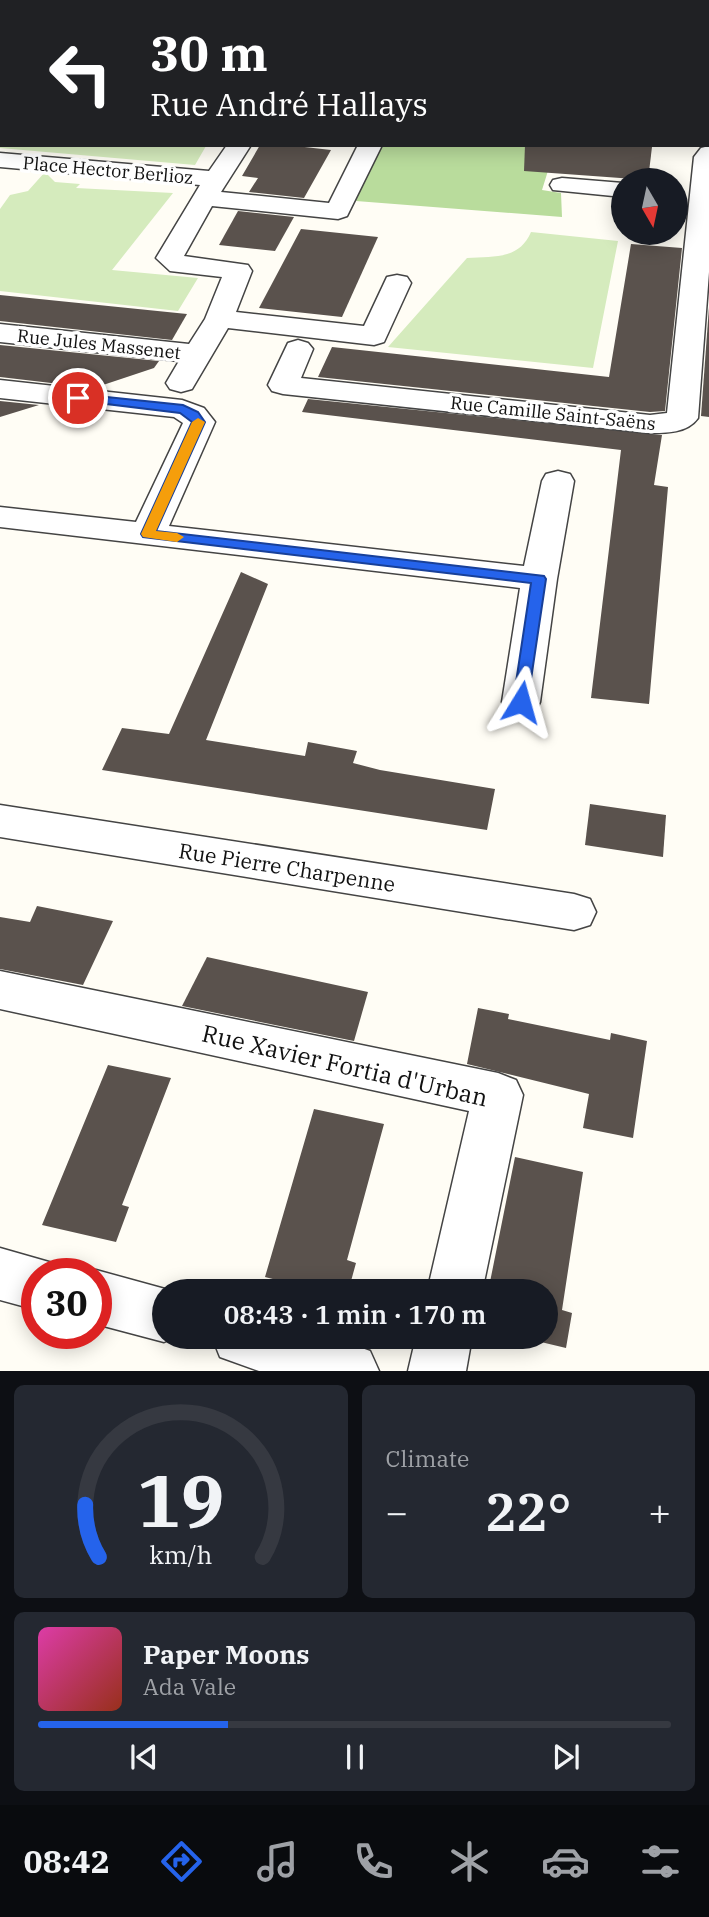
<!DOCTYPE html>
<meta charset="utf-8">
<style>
body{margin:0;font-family:"IBM Plex Serif",serif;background:#242831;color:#f1f3f6;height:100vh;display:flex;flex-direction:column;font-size:26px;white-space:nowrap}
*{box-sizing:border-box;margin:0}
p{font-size:23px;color:#9ea1a6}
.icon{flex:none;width:38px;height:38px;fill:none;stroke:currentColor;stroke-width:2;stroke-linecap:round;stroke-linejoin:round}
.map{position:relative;height:1371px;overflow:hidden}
.drawer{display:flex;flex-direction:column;gap:14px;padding:14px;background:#0d0f14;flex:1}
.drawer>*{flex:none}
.banner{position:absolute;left:0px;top:0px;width:710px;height:147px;box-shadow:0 4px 18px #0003;background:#202124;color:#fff;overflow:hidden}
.needle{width:46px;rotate:171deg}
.tools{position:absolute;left:611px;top:168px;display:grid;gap:14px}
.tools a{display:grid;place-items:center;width:77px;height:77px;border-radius:50%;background:#171b24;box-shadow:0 4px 18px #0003;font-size:35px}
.speed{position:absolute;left:21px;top:1258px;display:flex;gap:14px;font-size:35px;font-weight:700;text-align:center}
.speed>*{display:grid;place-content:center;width:91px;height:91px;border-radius:50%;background:#171b24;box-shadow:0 4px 18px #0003;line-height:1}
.speed .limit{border:10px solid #d22;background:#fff;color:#111}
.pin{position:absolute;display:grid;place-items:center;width:60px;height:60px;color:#fff;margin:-30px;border:4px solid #fff;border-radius:50%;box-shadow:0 2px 7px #0007}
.me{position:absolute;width:77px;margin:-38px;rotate:8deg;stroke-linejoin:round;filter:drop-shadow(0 0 5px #0008)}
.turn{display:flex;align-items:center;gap:24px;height:147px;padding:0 35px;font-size:32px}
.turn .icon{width:91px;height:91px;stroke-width:2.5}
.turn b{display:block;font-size:49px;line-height:60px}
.big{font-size:52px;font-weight:600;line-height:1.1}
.drawer .card{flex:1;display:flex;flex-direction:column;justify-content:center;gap:10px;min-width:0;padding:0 24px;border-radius:10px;background:#242831}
.drawer .dial{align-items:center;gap:0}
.dial svg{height:182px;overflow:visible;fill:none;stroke:#363941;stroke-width:7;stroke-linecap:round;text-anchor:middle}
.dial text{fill:#f1f3f6;stroke:none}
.song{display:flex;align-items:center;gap:21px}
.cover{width:84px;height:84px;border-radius:10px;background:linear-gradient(135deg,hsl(320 70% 55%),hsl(10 70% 35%))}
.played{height:7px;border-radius:4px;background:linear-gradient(90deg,#2563eb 30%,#363941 30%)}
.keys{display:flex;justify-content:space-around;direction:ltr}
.heat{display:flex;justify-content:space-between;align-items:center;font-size:38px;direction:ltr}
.drawer .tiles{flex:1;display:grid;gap:14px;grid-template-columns:1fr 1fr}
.card:last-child{grid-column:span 2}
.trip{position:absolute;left:152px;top:1279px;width:406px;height:70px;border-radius:35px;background:#171b24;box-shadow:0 4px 18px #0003;font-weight:600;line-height:70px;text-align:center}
.menu{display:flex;height:112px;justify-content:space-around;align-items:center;background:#090b0e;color:#9ea1a6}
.menu .icon{width:49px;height:49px}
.menu .active{color:#2563eb}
.menu b{font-size:32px;color:#f1f3f6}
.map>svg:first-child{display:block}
</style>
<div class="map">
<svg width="709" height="1371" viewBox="0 0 709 1371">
<rect width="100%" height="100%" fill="#fffdf5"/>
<!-- green -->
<g fill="#d5ebbd">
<polygon points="0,128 2,145 206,146 195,165 0,148"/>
<polygon points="45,172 55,182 80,184 76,188 173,193 112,270 198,278 178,311 0,291 0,209 10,195 28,191"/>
<path d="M 531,232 L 618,241 L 593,368 L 388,347 L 467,258 C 494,256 519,260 531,232 Z"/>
</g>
<!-- forest -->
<polygon fill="#b9dc9c" points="378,145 556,145 542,190 561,193 562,217 356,201"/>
<!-- building -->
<g fill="#5a524d">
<polygon points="260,145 287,145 331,150 304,198 249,192 258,178 242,176"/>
<polygon points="525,145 652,147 648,180 524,171"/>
<polygon points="238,211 294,217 275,251 219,245"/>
<polygon points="301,229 378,237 342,317 259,308"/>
<polygon points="631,244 682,248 665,411 650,412 318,377 332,347 609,377"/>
<polygon points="0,295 187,314 172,340 0,321"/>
<polygon points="709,307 709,417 701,416"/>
<polygon points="0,345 159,361 154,368 94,388 0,377"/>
<polygon points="308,399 662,435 654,485 668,487 649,704 591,698 621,450 302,412"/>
<polygon points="0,401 39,405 0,417"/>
<polygon points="241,572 268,584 206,740 305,756 308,742 357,751 353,763 380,770 495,789 487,830 102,770 122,728 169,734"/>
<polygon points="590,804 666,815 663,857 585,845"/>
<polygon points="37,906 113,921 83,985 0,969 0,917 30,922"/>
<polygon points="207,957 368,992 354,1041 182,1006"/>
<polygon points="478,1008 509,1014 508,1019 610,1040 611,1033 647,1041 633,1138 583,1128 589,1094 467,1064"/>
<polygon points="108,1065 171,1078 122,1205 129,1207 116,1242 42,1225"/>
<polygon points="314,1109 384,1124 347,1260 356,1263 348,1292 323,1292 265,1277"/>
<polygon points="515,1157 583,1172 562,1310 572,1313 566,1348 520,1337 546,1337 546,1292 488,1292"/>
</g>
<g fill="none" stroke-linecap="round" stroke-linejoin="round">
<defs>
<g id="minor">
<polygon points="112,0 135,0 110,2"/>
<polygon points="284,0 308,0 310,2 285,2"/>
<polygon points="389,0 410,0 412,2 390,2"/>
<polygon points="571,0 591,0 593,2 572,2"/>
<polygon points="608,0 629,0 631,2 609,2"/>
<rect x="665" y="0" width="20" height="2"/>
<rect x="0" y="65" width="2" height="20"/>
<polygon points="227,145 251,145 221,192 329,203 358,145 382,145 347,216 338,219 212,206 184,256 248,265 252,271 236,312 364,326 387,277 397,275 407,277 411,283 384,342 374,345 228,328 192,389 181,392 170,389 166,383 179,361 0,342 0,324 189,344 205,319 222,277 170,271 156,258 200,185 0,167 0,153 209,171"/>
<path d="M 709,146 L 709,272 L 698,418 C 687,433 667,433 650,433 L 283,394 L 272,391 L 268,385 L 288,343 L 298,340 L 308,343 L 313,349 L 301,378 L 650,415 L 667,413 L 694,157 L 701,148 Z"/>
<polygon points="562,178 623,183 623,197 553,190 550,185 553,180"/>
<polygon points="0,380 182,400 204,408 215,422 169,526 524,566 542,481 546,474 558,471 570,474 574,481 557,579 540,702 535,712 521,715 507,712 502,702 520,588 0,527 0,507 136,522 183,423 174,417 0,398"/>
<polygon points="0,805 574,894 590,899 596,912 590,925 574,930 0,837"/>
<polygon points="0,971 498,1073 516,1080 523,1095 482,1292 427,1292 469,1111 0,1009"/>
<polygon points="0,1248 56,1264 61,1274 37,1274 37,1310 0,1300"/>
<polygon points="96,1270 176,1292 164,1292 164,1337 175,1337 164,1342 96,1324 96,1274 86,1274"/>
<polygon points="212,1337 332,1337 370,1351 379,1371 259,1371 220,1357"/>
<polygon points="416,1337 472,1337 466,1371 408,1371"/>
</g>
</defs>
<!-- minor casing -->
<use href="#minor" stroke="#444" stroke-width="3"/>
<!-- minor -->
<use href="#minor" fill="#fff" fill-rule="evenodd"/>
</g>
<!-- route -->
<polygon fill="#2563eb" stroke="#184099" stroke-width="2" points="78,394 183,405 198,412 205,422 156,531 544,576 546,579 527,706 515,706 513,702 531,583 143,537 141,534 192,422 180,413 74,400 74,395"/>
<!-- slow -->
<polygon fill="#f59e0b" points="198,418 205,422 156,531 177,533 184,537 177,542 143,537 141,534 192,422"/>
<g text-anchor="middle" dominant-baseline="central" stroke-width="7" stroke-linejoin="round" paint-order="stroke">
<!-- far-street labels -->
<g font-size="18" fill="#111" stroke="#fff">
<text transform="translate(108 170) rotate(5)">Place Hector Berlioz</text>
<text transform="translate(99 344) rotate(6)">Rue Jules Massenet</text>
<text transform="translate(553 413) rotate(6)">Rue Camille Saint-Saëns</text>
</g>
<!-- street labels -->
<g font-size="21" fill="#111" stroke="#fff">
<text transform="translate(287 867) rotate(9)">Rue Pierre Charpenne</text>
</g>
<!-- near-street labels -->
<g font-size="24" fill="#111" stroke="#fff">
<text transform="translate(345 1065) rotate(13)">Rue Xavier Fortia d'Urban</text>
</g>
</g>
</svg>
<div class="tools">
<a><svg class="needle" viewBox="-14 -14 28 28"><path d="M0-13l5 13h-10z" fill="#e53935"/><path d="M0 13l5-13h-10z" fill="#9ea1a6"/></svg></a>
</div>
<div class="speed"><div class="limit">30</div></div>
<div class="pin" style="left:78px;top:398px;background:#d93025"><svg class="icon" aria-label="arrive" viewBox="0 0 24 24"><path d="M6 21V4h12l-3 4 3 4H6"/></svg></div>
<svg class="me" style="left:521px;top:702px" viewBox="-20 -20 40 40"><path d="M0-17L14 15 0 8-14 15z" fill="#2563eb" stroke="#fff" stroke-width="4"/></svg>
<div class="trip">08:43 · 1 min · 170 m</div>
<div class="banner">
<div class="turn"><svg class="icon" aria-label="left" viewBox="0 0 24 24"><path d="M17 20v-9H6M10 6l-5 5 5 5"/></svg><div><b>30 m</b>Rue André Hallays</div></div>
</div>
</div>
<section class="drawer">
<div class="tiles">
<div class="card dial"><svg viewBox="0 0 100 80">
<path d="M14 69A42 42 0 1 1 86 69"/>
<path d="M14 69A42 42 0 0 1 8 46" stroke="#2563eb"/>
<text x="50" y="56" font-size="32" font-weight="700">19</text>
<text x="50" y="72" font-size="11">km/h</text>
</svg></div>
<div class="card"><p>Climate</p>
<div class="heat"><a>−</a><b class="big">22°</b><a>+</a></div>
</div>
<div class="card">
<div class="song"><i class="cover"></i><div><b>Paper Moons</b><p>Ada Vale</p></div></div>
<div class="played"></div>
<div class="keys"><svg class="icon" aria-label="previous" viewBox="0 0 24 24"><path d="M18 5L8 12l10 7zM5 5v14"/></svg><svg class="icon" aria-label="pause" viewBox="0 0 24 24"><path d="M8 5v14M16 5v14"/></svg><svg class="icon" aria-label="next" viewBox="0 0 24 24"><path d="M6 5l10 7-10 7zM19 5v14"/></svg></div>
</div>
</div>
</section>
<nav class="menu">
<b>08:42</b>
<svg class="icon active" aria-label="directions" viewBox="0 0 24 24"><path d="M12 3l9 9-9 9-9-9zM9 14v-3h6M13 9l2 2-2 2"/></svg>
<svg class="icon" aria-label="music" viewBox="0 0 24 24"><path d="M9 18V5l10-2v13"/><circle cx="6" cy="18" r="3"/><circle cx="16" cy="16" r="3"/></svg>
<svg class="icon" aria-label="phone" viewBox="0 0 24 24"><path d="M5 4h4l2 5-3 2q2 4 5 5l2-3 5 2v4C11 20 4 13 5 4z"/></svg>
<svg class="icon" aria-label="climate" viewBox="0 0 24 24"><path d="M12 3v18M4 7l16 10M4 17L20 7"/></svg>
<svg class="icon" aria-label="car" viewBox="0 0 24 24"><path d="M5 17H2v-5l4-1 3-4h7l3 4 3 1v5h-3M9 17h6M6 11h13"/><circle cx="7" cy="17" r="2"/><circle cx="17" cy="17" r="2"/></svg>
<svg class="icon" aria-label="filters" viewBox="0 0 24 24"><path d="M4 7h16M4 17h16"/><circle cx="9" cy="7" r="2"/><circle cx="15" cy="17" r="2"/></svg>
</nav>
